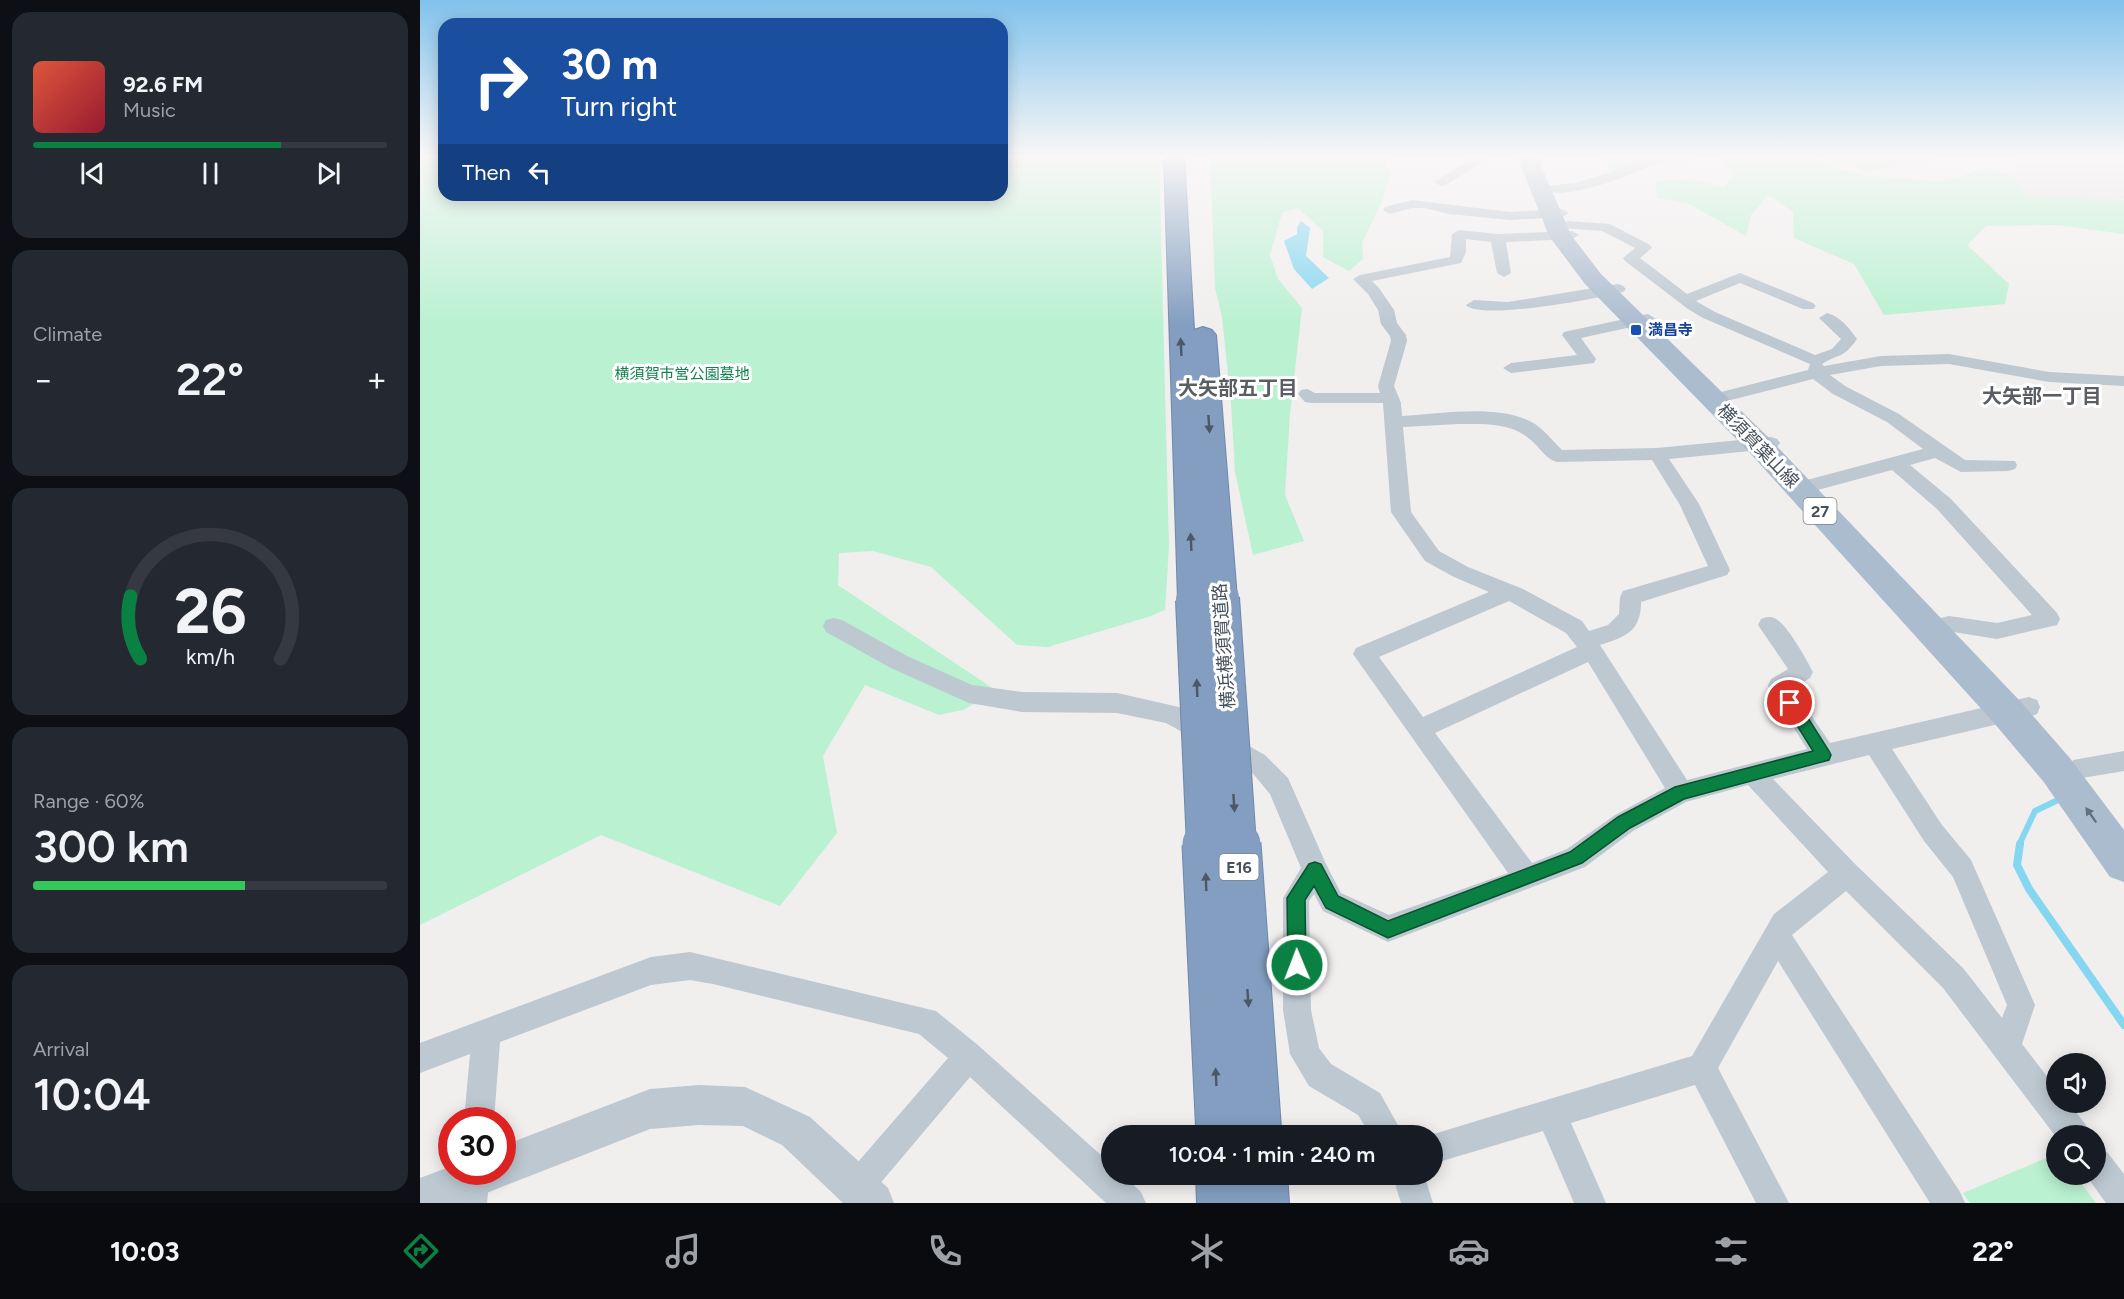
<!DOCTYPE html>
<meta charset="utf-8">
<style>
body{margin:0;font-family:Figtree,"Noto Sans JP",sans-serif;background:#242831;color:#f1f3f6;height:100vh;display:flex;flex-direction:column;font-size:22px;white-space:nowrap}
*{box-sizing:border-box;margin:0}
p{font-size:20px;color:#9ea1a6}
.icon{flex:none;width:33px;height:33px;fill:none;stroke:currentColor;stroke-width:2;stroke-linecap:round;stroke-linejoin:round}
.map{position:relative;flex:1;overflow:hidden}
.drawer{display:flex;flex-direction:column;gap:12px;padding:12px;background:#0d0f14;width:420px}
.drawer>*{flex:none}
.banner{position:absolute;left:18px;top:18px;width:570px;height:183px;border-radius:18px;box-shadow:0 3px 15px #0003;background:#1a4fa0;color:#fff;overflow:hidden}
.buttons{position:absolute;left:1626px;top:1053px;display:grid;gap:12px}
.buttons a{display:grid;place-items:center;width:60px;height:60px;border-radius:50%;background:#171b24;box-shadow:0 3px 15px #0003;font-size:30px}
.speed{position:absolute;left:18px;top:1107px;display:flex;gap:12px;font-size:30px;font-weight:700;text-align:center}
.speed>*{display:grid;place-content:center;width:78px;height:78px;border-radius:50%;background:#171b24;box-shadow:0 3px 15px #0003;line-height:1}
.speed .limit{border:9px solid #d22;background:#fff;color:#111}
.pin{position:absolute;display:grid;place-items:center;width:51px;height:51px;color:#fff;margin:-26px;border:3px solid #fff;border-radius:50%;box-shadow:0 2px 6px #0007}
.me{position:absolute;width:66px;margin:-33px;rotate:359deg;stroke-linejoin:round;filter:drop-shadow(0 0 4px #0008)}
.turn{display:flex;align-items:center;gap:21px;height:126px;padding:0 24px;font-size:27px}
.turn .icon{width:78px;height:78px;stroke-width:2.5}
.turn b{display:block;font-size:42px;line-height:51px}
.then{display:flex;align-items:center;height:57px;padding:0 24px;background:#0003;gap:12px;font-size:22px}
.big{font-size:45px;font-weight:600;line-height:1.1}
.drawer .card{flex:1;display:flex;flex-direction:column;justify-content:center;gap:9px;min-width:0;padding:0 21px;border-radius:18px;background:#242831}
.drawer .dial{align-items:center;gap:0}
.dial svg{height:156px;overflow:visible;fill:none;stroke:#363941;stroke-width:7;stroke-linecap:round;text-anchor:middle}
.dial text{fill:#f1f3f6;stroke:none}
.song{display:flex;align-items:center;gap:18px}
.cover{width:72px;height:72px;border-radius:9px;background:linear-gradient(135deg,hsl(10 70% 55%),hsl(350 70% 35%))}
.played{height:6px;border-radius:3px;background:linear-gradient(90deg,#0b8043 70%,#363941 70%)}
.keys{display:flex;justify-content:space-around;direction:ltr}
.heat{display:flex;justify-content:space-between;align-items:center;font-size:33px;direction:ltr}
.charge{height:9px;border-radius:4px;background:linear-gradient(90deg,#34c759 60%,#363941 0)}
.trip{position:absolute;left:681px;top:1125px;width:342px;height:60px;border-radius:30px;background:#171b24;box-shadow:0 3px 15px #0003;font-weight:600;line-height:60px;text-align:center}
.menu{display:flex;height:96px;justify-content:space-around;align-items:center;background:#090b0e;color:#9ea1a6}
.menu .icon{width:42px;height:42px}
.menu .current{color:#0b8043}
.menu b{font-size:27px;color:#f1f3f6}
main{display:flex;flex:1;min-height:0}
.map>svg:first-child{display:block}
</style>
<main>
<section class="drawer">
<div class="card">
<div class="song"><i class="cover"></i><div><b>92.6 FM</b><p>Music</p></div></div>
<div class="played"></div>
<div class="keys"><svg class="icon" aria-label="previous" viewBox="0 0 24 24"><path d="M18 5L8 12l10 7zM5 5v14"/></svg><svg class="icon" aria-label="pause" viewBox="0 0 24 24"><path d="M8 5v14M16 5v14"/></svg><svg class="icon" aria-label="next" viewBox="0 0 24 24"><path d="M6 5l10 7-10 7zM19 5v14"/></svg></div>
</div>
<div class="card"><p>Climate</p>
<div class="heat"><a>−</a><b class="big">22°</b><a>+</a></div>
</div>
<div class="card dial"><svg viewBox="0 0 100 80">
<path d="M14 69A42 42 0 1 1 86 69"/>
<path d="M14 69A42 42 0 0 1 9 37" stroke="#0b8043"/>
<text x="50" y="56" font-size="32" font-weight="700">26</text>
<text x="50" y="72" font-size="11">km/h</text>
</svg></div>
<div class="card"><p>Range · 60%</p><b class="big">300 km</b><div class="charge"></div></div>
<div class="card"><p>Arrival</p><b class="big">10:04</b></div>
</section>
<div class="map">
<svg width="1704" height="1203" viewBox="0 0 1704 1203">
<rect width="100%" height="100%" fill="#f1eeee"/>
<!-- education -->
<polygon fill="#e2dfe0" points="1603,156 1704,156 1704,199 1603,203 1585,194"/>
<!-- green -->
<g fill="#b9f1d1">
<polygon points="0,156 24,156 24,195 582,195 582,156 739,156 749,547 745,610 728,617 628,647 597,645 511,567 453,551 419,553 418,585 577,691 543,710 519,715 445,685 403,756 417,833 360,906 181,835 0,925"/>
<polygon points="790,156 967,156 965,167 971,173 963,199 942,243 943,259 929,271 903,257 903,231 878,208 862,213 850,255 858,279 882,308 870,414 865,495 884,541 833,555 815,472 811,403 802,317 795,288"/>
<path d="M 1184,156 L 1377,156 L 1445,176 L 1518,181 L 1539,177 L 1567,167 L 1596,179 L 1606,197 L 1704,200 L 1704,234 L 1638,225 L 1566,226 L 1547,245 L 1589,284 L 1585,304 L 1464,315 L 1434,264 L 1374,238 L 1373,212 L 1348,195 L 1331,215 L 1326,236 L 1267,203 L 1238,198 L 1235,181 L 1269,179 L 1304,187 L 1315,175 L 1301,159 C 1283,157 1269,158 1253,167 L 1244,164 L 1191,172 Z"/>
<polygon points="1399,156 1534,156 1448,171"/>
<polygon points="1636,1154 1636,1174 1655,1175 1676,1203 1550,1203 1543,1193"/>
</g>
<!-- water -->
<polygon fill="#84d6f1" points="881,221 890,228 886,256 909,278 892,289 874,269 864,241 877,234 877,227"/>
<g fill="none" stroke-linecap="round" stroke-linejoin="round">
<!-- stream-far1 -->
<polyline stroke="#84d6f1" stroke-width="6" points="1599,845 1615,811 1638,800"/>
<!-- stream -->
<polyline stroke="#84d6f1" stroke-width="8" points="1600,844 1597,865 1609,889 1704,1025"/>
<defs>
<g id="motorway">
<polygon points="744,156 764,156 774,330 783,327 792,330 796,335 817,598 813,607 801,611 788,604 786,609 774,613 762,609 758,600"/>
<polygon points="776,1174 867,1174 869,1203 777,1203"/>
</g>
</defs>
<!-- motorway casing -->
<use href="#motorway" stroke="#6e89ac" stroke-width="2"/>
<!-- minor -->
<g fill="#bdc8d1" fill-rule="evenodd">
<polygon points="1055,156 1071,156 1026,185 1021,186 1014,182"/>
<polygon points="1114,156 1132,156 1119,163 1114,162 1113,159"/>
<path d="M 1228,156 L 1246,156 C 1232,170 1139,204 1124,189 L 1126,186 L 1156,183 L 1194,171 Z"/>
<polygon points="992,200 1090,212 1142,209 1149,213 1142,217 1090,220 1029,214 1005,208 992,208 970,214 963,210 965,207"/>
<path d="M 1148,221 L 1190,224 L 1230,245 L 1232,248 L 1220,258 L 1267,294 L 1320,273 L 1393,303 L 1396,306 L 1393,309 L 1383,309 L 1320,283 L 1276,301 L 1295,312 L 1395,355 L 1412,349 L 1421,339 L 1399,318 L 1407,313 C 1421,317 1429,328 1437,339 C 1423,359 1420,353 1402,364 L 1404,366 L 1461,356 L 1529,354 L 1629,372 L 1704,376 L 1704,386 L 1629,382 L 1529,364 L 1461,366 L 1410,375 L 1425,386 L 1479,414 L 1545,460 L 1595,461 L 1597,465 L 1595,469 L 1588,471 L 1541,472 L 1515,458 L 1490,465 L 1531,499 L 1637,613 L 1640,619 L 1637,625 L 1577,639 L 1521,630 L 1518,624 L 1521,618 L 1529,616 L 1577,623 L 1612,615 L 1517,509 L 1472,470 L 1394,491 L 1387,490 L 1385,485 L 1387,480 L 1503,449 L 1467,422 L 1413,394 L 1393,379 L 1307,401 L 1301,400 L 1298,396 L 1301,392 L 1388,370 L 1390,364 L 1283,318 L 1268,309 L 1205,261 L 1203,258 L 1215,248 L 1182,231 L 1143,228 L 1141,225 Z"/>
<path d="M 1039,230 L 1078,234 L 1152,231 L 1159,235 L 1152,239 L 1086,242 L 1091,273 L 1084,277 L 1077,273 L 1071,242 L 1046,239 L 1046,252 L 1041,263 L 952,281 L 959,288 L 974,310 L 977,323 L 986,335 L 987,341 L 974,386 L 981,403 L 982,416 C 1020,414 1081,403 1115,424 C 1125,431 1133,441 1142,450 L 1237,448 L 1351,437 L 1357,439 L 1360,443 L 1357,447 L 1351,449 L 1249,459 L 1279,504 L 1310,570 L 1307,575 L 1221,602 C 1221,631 1206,637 1180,645 L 1267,780 L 1387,749 L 1348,686 L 1351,679 L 1368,669 L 1338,625 L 1341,619 C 1346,617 1351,616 1356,619 C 1368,626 1386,659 1393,672 L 1390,678 L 1373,689 L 1410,743 L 1609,697 L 1617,700 L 1620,707 L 1617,714 L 1609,717 L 1472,749 L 1522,825 L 1551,860 L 1615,1005 L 1602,1044 L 1636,1088 L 1636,1102 L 1648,1102 L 1666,1125 L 1670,1136 L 1636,1137 L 1523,988 L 1426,891 L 1372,935 L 1540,1192 L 1545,1203 L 1510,1203 L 1358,961 L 1298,1068 L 1369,1203 L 1336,1203 L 1275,1085 L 1151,1123 L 1186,1203 L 1154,1203 L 1123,1131 L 1012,1164 L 1012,1136 L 1007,1136 L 1272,1056 L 1354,914 L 1408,872 L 1328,785 L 1266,802 L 1213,831 L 1165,867 L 968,942 L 903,911 L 894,894 L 889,901 L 891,1010 L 899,1048 L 911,1064 L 960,1093 L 984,1136 L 951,1136 L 938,1115 L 889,1086 L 870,1054 L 863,1010 L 863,898 L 881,868 L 850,794 L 829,769 L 746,723 L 697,713 L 602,712 L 549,703 L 471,668 L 406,632 L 403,626 L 406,620 L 414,618 L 422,620 L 487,656 L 552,685 L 602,692 L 697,693 L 759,707 L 845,755 L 868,778 L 906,864 L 921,893 L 969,915 L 1088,873 L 933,654 L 936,648 L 1069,592 L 1034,577 L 1005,561 L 971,512 L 963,403 L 891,403 L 885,402 L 878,394 L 881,390 L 887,389 L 895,393 L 960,393 L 958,386 L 971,341 L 970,336 L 961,324 L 958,310 L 948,294 L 933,279 L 940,275 L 1030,257 L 1032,234 ZM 1039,424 C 1065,424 1092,422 1112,441 C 1120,448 1126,459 1137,462 L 1232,460 L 1260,505 L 1288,566 L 1203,591 L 1200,597 L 1199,614 L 1188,625 L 1169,631 L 1162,621 L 1103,589 L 1048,567 L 1019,551 L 991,512 L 983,427 ZM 1089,601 L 1146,633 L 1157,647 L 1003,717 L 959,657 ZM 1168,662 L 1245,788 L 1195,815 L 1147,849 L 1112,863 L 1015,733 ZM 1449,755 L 1504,841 L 1533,877 L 1587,1005 L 1582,1018 L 1543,968 L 1436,865 L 1353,779 Z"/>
<path d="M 1198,284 L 1203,286 L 1206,289 L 1203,292 C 1180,298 1060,321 1046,305 L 1054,300 L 1088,302 Z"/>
<polygon points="1228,314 1236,319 1234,322 1161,338 1176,359 1174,363 1091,373 1083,368 1091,363 1157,355 1142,335 1144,332"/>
<polygon points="1704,751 1704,771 1662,778 1653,774 1650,767 1653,760"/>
<polygon points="270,952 516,1011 559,1046 692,1165 692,1174 702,1174 721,1192 726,1203 686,1203 550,1077 447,1199 438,1203 425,1199 420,1188 425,1177 528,1058 499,1034 293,984 270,980 231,985 80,1042 74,1120 44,1120 50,1054 0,1073 0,1043 231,957"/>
<polygon points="1676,1147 1687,1152 1704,1174 1704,1203 1686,1203 1665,1174 1676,1174"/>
<polygon points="38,1172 70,1172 67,1203 35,1203"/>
<polygon points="972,1174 1004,1174 1013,1203 981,1203"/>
</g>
<!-- tertiary -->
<polygon fill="#bdc8d1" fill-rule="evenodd" points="279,1085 325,1087 390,1117 468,1188 474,1203 423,1203 362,1145 323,1126 279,1125 230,1129 41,1203 0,1203 0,1178 32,1166 32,1172 82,1172 82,1146 230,1089"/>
<!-- primary -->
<polygon fill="#acbccf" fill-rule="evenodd" points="1097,156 1117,156 1151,235 1181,274 1349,438 1600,701 1649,757 1704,830 1704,882 1690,877 1623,781 1574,723 1329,452 1165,284 1129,236"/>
<!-- motorway -->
<use href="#motorway" fill="#839ec0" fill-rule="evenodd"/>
<defs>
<g id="motorway-bridge-far1">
<polyline points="801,598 818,845"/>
<polyline points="774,600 785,845"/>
</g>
<g id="motorway-bridge">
<polyline points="785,844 799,1136"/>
<polyline points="818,844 839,1136"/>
</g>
</defs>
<!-- motorway-bridge-far1 casing -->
<use href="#motorway-bridge-far1" stroke="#6e89ac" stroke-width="38" stroke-linecap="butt"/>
<!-- motorway-bridge casing -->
<use href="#motorway-bridge" stroke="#6e89ac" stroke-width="47" stroke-linecap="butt"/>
<!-- motorway-bridge-far1 -->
<use href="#motorway-bridge-far1" stroke="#839ec0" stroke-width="36"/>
<!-- motorway-bridge -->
<use href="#motorway-bridge" stroke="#839ec0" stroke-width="45"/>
</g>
<!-- one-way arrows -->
<defs><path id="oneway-solid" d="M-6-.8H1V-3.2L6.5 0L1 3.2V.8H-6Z" transform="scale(1.5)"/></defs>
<g fill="#4b5866">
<use href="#oneway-solid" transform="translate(761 347) rotate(-93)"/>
<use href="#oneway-solid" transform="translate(789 424) rotate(86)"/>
<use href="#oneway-solid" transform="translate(771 542) rotate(-93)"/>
<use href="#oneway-solid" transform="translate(777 688) rotate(-92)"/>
<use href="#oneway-solid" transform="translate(814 803) rotate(86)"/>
<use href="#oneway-solid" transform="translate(786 882) rotate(-92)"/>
<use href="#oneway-solid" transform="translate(828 998) rotate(86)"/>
<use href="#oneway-solid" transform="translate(796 1077) rotate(-93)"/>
</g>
<use fill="#64707e" href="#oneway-solid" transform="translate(1671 815) rotate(-125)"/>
<!-- sky -->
<linearGradient id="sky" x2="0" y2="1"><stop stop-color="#80c2ec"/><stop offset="0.48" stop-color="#f9f7f7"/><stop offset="1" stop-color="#f9f7f7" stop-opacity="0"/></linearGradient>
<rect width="1704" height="325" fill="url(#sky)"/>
<!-- route -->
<polygon fill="#0b8043" stroke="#07532c" stroke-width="1.5" points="1370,697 1376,699 1409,751 1411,755 1409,760 1264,799 1210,828 1162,863 968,938 906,908 894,886 885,900 886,965 883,972 877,974 871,972 868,965 867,898 889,864 895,862 901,864 918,896 968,921 1150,852 1198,817 1255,787 1393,751 1363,703 1365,699"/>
<!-- markers -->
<rect fill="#1a4fb4" stroke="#fff" stroke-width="2" x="1210" y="324" width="12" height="12" rx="3"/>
<g text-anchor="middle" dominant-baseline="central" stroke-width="6" stroke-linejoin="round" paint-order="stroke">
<!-- far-transit labels -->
<g font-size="15" font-weight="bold" fill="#164399" stroke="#fff" text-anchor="start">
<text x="1228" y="330">満昌寺</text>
</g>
<!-- far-park labels -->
<g font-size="15" fill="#12824e" stroke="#fff">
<text x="262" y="374">横須賀市営公園墓地</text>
</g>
<!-- shield labels -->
<g fill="#fff" stroke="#7d848d" stroke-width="1.5">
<rect x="1383.5" y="498" width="33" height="26" rx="4.5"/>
<rect x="799.5" y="854" width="39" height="26" rx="4.5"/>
</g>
<g font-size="16" font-weight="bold" fill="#45505c">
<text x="1400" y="511">27</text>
<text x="819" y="867">E16</text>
</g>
<!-- street labels -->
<g font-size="18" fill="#45505c" stroke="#fff">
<text transform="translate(1338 446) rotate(46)">横須賀葉山線</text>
<text transform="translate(804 646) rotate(-94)">横浜横須賀道路</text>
</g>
<!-- neighbourhood labels -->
<g font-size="20" font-weight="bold" fill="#5a5e63" stroke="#fff">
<text x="818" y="388">大矢部五丁目</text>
<text x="1622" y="396">大矢部一丁目</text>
</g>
</g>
</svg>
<div class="buttons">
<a><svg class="icon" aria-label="sound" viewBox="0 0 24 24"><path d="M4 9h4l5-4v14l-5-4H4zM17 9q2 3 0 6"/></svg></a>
<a><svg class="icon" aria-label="search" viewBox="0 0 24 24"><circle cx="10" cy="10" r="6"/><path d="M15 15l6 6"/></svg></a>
</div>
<div class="speed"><div class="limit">30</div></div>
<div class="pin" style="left:1370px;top:703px;background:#d93025"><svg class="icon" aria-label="arrive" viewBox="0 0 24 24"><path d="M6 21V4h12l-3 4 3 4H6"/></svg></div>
<svg class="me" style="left:877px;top:965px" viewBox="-20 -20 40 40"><circle r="17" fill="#0b8043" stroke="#fff" stroke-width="3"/><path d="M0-11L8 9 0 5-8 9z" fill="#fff"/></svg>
<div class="trip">10:04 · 1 min · 240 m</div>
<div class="banner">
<div class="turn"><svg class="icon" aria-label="right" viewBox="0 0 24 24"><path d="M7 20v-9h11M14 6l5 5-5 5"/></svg><div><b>30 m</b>Turn right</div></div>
<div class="then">Then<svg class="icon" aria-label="left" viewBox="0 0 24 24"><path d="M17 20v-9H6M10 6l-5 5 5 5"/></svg></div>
</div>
</div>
</main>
<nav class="menu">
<b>10:03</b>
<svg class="icon current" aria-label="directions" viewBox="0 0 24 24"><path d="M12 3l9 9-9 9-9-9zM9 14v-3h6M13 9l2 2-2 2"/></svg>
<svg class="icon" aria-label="music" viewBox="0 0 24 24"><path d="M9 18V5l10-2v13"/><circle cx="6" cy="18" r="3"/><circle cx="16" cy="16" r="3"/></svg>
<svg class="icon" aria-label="phone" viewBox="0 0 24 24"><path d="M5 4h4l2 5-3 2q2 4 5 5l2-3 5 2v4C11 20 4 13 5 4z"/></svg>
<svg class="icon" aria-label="climate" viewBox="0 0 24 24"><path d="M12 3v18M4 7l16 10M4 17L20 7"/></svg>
<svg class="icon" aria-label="car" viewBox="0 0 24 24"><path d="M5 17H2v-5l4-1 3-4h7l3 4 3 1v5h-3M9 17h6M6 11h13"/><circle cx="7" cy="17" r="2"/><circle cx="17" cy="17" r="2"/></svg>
<svg class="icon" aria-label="filters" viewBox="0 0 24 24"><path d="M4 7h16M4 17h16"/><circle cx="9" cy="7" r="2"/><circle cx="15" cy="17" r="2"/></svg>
<b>22°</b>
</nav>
